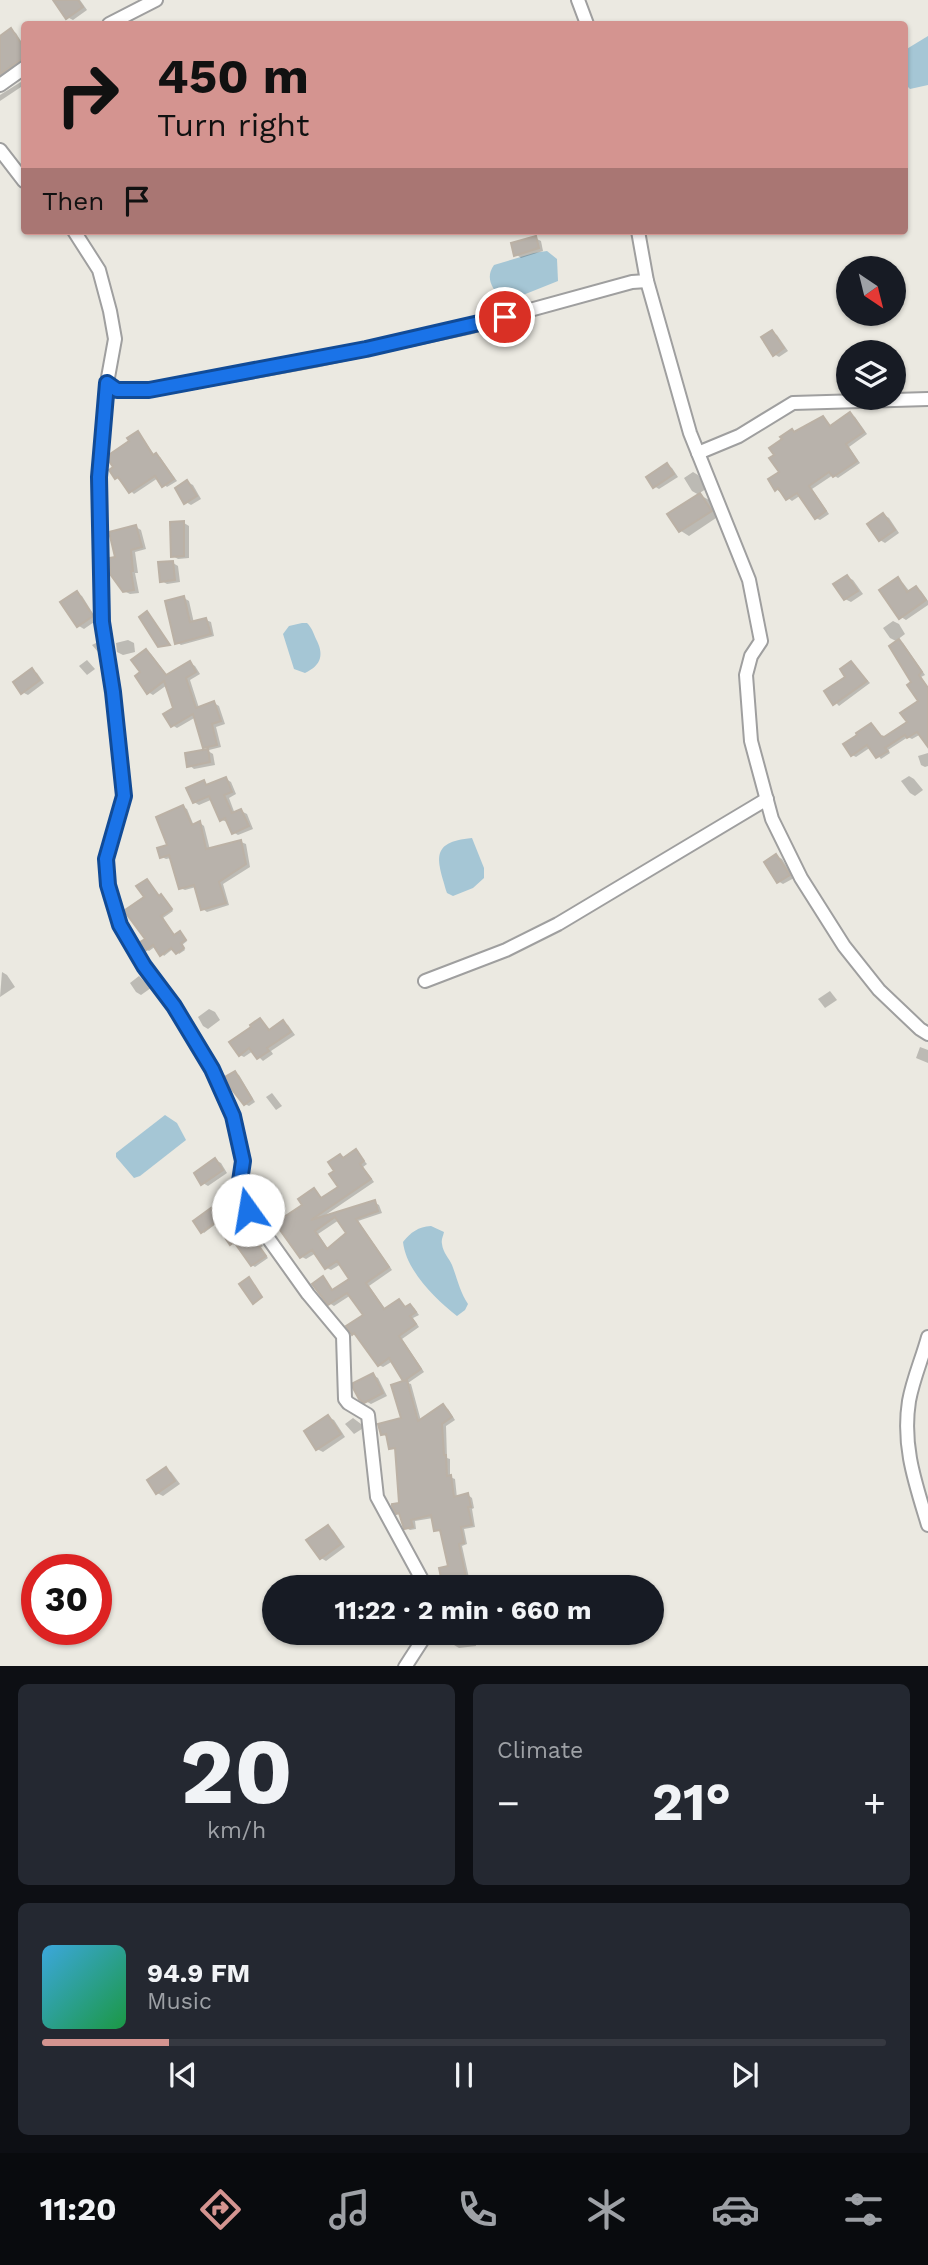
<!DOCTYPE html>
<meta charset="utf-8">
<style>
body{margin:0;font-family:"Work Sans",sans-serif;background:#242831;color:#f1f3f6;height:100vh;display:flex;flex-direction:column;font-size:26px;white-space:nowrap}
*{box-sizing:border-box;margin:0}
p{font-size:23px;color:#9ea1a6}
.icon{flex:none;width:38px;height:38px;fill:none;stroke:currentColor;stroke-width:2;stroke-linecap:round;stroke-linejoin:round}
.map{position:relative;height:1666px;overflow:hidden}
.drawer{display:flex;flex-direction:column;gap:18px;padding:18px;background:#0d0f14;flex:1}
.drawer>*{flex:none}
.top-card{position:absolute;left:21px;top:21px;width:887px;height:214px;border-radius:7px;box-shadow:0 2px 5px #0004;background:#d49490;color:#111;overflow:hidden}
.needle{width:46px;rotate:145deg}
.buttons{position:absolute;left:836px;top:256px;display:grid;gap:14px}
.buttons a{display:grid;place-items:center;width:70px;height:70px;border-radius:50%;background:#171b24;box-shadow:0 2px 5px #0004;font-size:35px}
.speed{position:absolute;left:21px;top:1554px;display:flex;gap:14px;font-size:35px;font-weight:700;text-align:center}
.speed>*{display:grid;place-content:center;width:91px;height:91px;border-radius:50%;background:#171b24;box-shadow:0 2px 5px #0004;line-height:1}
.speed .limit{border:10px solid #d22;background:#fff;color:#111}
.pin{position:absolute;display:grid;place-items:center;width:60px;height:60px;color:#fff;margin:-30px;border:4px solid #fff;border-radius:50%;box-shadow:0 2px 7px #0007}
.me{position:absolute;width:77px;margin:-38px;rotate:347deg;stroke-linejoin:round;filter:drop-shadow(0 0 5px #0008)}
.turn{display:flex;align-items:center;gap:24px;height:147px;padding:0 21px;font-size:32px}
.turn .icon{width:91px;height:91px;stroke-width:2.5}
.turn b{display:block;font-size:49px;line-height:60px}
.then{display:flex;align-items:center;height:66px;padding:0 21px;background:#0003;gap:14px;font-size:26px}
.big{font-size:52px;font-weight:700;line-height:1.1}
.drawer .card{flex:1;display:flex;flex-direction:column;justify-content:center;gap:10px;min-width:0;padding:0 24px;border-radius:10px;background:#242831}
.drawer .dial{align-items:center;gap:0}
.dial b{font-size:91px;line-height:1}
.song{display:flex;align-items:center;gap:21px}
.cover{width:84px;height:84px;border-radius:10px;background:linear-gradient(135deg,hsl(200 70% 55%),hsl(140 70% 35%))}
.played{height:7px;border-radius:4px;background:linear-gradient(90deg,#d49490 15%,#363941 15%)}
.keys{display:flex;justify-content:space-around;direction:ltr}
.heat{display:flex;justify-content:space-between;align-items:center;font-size:38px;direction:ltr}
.drawer .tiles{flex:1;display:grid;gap:18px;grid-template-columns:1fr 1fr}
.card:last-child{grid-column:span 2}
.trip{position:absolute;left:262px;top:1575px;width:402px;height:70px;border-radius:35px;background:#171b24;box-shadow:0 2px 5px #0004;font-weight:700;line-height:70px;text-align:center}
.dock{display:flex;height:112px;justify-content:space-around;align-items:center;background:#090b0e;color:#9ea1a6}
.dock .icon{width:49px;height:49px}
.dock .selected{color:#d49490}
.dock b{font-size:32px;color:#f1f3f6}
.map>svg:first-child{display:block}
</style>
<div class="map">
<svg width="928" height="1667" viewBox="0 0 928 1667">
<rect width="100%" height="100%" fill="#ebe9e1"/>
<!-- water -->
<g fill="#a5c6d5">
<polygon points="928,36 928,85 910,89 905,84 905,50"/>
<path d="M 547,251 L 557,259 L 558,281 L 523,295 L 501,298 C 492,289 485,277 494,265 L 534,253 Z"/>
<path d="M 302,623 L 307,623 C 312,628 313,632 316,639 C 324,654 322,665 305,673 L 294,669 L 283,634 L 289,626 Z"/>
<path d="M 472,838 L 484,868 L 484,878 L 473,888 L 453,896 L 447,893 C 438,861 428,842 472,838 Z"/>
<polygon points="165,1115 177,1123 186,1140 140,1176 134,1178 116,1157 116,1153"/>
<path d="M 431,1226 L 444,1232 C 443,1237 441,1239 442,1244 C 443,1253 449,1258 452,1265 C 457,1278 460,1292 468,1304 L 465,1310 L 457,1316 C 435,1299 406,1270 403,1242 C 411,1232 418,1227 431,1226 Z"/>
</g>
<!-- shadow -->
<g fill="#0003" fill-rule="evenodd">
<polygon points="55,0 80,0 87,10 73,20 67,17"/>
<polygon points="11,30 16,33 24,46 24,62 0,80 0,37"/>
<polygon points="24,80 24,85 0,101 0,95"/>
<polygon points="535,238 541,241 543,251 521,258 516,254"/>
<polygon points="772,332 777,335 788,351 779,357 774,354"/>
<polygon points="850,414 855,417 867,434 849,447 860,463 838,478 833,475 812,489 829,514 820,520 816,518 801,495 792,501 776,489 792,431 796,433 823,418 832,427"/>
<polygon points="138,433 141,436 155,456 160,457 177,481 167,487 158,478 134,494 117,478 132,441"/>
<polygon points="667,465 672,468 678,477 659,489 654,486"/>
<polygon points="693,472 698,475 706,489 698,494 709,500 719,516 689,536 681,531 670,515 699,495 692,491 684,478"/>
<polygon points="187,482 193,485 201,499 191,505 186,502"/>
<polygon points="884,515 889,518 899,533 885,543 880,540"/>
<polygon points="184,523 189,526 189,558 178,559 173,556"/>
<polygon points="136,527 141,530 146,549 135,552 138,573 135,573 139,593 130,594 124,591 117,558"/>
<polygon points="173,563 178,566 180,582 167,584 162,581"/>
<polygon points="847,577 853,580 863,594 851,602 845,599"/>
<polygon points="898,580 903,583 910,592 916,588 921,591 928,601 928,605 906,620 901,617"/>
<polygon points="77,593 82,596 97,620 84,629 79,626 62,603"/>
<polygon points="184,598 189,601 194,623 206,620 211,622 214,636 181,645 177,642"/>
<polygon points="893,621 899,624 905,634 897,640 903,643 925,675 921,677 928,687 928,744 921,734 912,739 908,737 888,750 890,753 881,759 871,747 856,757 852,755 872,725 883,738 909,723 920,702 898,642 890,638 883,628"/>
<polygon points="128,640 134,643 135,652 123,655 117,652 116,643"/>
<polygon points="96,643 98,644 99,653 92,645"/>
<polygon points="146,651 151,654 168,676 190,663 195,666 200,674 190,680 199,708 214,703 219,706 225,724 216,727 221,747 209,750 204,747 196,717 177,728 172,725 175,709 167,685 153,695 148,692 143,673"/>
<polygon points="87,660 95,669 87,675 79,666"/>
<polygon points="851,663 870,683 839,706 826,692 847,677"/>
<polygon points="32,670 37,673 44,683 28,695 22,692"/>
<polygon points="208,751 213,754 215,765 194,769 189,765"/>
<polygon points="928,753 928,766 925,767 921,765 918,756"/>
<polygon points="909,776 914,779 923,790 915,796 910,793 901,781"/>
<polygon points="226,779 231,782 236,794 229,798 235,814 241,811 247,814 253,829 238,835 233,832 228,822 221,820 213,799 199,805 194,802 203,782 210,786"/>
<polygon points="183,807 187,809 194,826 200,823 204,826 210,850 241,842 246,844 250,867 223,884 229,905 207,912 203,909 196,887 185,890 180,888 171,858 166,859 162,857 170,846"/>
<polygon points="776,856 782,859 794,878 783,884 778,881"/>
<polygon points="162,896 173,911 163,918 175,937 180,933 187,941 182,945 185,950 179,954 174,948 164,956 156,946 149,951 147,950 147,940"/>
<polygon points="2,972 7,975 15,987 0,997"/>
<polygon points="139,976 151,988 141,995 136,992 130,983"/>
<polygon points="830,991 837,1000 825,1008 818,999"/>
<polygon points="209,1009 215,1012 220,1020 208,1029 203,1026 198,1017"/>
<polygon points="260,1020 271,1031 283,1022 288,1025 295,1035 271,1051 273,1054 263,1061 253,1051 244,1057 240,1055 254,1028"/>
<polygon points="920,1047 928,1050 928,1063 916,1058"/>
<polygon points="235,1073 239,1075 255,1102 249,1106 245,1104"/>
<polygon points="272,1093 282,1106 276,1110 266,1097"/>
<path d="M 356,1152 L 367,1164 L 363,1167 L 374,1182 L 321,1218 L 374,1202 L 379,1205 L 382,1213 L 358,1221 L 392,1270 L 369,1286 L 386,1310 L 399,1301 L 406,1308 L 410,1306 L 414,1308 L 419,1315 L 413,1318 L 419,1327 L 402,1339 L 424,1372 L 408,1383 L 411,1384 L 421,1421 L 443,1407 L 448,1409 L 455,1420 L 446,1426 L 447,1458 L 450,1459 L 450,1477 L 455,1479 L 457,1498 L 468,1495 L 472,1498 L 474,1508 L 472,1509 L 475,1527 L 464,1529 L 467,1544 L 462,1546 L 471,1587 L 445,1587 L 441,1569 L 450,1567 L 442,1532 L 435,1530 L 433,1518 L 415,1521 L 416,1529 L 410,1530 L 406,1528 L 402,1515 L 397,1512 L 401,1504 L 397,1450 L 391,1448 L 387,1437 L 383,1434 L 403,1419 L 406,1382 L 393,1361 L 383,1367 L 379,1365 L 357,1336 L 353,1334 L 365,1315 L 351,1295 L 334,1306 L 329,1303 L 323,1278 L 334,1291 L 352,1279 L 341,1264 L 331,1270 L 327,1268 L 316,1253 L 306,1259 L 302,1257 L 278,1223 L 274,1226 L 266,1217 L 275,1211 L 283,1220 L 305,1206 L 314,1190 L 323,1199 L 340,1187 L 337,1171 L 340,1156 L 344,1158 ZM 339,1220 L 349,1234 L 329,1250 L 318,1234 Z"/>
<polygon points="215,1160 221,1163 227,1173 208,1186 203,1183"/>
<polygon points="213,1211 221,1222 231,1220 240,1214 243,1216 263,1246 260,1248 268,1258 255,1267 252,1265 237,1243 234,1245 231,1243 217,1223 204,1233 202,1231"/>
<polygon points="373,1375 378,1378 387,1396 371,1404 360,1398"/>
<polygon points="328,1417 334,1420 345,1437 323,1452 317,1449"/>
<polygon points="353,1418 365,1427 354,1434 345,1424"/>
<polygon points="166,1469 171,1472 180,1484 163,1496 157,1493"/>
<polygon points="328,1527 333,1530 345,1547 326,1561 321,1558"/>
<polygon points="407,1633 422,1633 413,1637"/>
<polygon points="453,1633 474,1633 476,1646 459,1648 454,1645"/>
</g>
<!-- building -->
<g fill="#b8b2ab" stroke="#bbb1a5" stroke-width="2" fill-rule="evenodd">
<polygon points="53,0 78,0 83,7 66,19"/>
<polygon points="11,28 24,48 24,59 19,61 0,74 0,36"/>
<polygon points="536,236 539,248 514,256 511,243"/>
<polygon points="772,330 784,348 773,356 761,337"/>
<polygon points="850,412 864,432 846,444 857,461 833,477 829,472 809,486 826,511 815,519 797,493 786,500 778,488 775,491 768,479 779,472 769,458 774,455 769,448 782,439 780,437 792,429 794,432 823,416 830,426"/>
<polygon points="138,431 153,455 156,453 174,479 162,487 155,476 129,493 118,477 115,479 109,470 113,467 109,461 110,454 129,441 127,438"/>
<polygon points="667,463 674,474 653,488 646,477"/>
<polygon points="187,480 197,496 184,504 175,488"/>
<polygon points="700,493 712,511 679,532 667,514"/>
<polygon points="883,513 895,530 879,541 867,524"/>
<polygon points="184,521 184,556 171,557 170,522"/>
<polygon points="136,525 142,547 131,550 133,571 131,571 134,590 123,592 110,574 109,558 115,557 109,532"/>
<polygon points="173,561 175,580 160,582 158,562"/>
<polygon points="847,575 858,591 844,600 833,584"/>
<polygon points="898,577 907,592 916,586 926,600 899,619 879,590"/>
<polygon points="77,591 93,616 77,627 60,602"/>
<polygon points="184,596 190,622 206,618 211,634 175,644 165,601"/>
<polygon points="147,611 170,645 158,647 139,617"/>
<polygon points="899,639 922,672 919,675 928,688 928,747 917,732 907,738 905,735 885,748 888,751 876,758 867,745 851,756 843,744 857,735 856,733 871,723 881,736 884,737 907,722 900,713 918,701 907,685 911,682 889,646"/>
<polygon points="146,649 166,675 190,661 196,672 186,678 196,708 214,701 221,721 212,724 217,745 203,748 193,714 171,727 163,714 173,708 164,681 147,694 135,676 140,672 131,660"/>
<polygon points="851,661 867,681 833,705 824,691 845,677 840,669"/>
<polygon points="32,668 40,680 21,694 13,682"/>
<polygon points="208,749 210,762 187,767 185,753"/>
<polygon points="226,777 232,792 224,795 232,813 241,809 249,826 232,834 225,818 220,821 209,796 193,803 186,788 204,780 206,785"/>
<polygon points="183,805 192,825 200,821 206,849 241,840 246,864 219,882 226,903 201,910 194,885 179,889 169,855 160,858 157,848 167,845 156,817"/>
<polygon points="776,854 790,875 777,883 764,862"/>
<polygon points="147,879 159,896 161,894 172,909 161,916 174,935 180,931 186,940 181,943 184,948 176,954 171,948 160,956 153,945 145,951 140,942 145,939 125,912 125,910 144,897 136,886"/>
<polygon points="260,1018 269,1030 283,1020 291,1032 267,1048 269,1051 257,1059 249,1048 239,1056 229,1042 251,1027 250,1025"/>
<polygon points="235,1071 252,1099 244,1105 230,1087 225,1077"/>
<path d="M 356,1149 L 364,1161 L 360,1164 L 371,1179 L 311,1220 L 375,1200 L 378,1211 L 356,1219 L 389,1267 L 366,1283 L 384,1309 L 399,1299 L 405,1307 L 410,1304 L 416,1312 L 410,1316 L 416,1324 L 399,1336 L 421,1369 L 404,1381 L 407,1380 L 418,1421 L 443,1404 L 452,1417 L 442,1424 L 444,1455 L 446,1455 L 447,1476 L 451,1475 L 454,1497 L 468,1493 L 471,1507 L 468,1507 L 472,1525 L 461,1527 L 464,1543 L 459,1544 L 468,1587 L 443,1587 L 439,1568 L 448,1566 L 440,1530 L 434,1531 L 431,1515 L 411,1520 L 413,1527 L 404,1529 L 399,1513 L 396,1514 L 392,1506 L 392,1504 L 399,1503 L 395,1448 L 389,1449 L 386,1434 L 381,1435 L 378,1424 L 401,1418 L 391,1385 L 403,1381 L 389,1358 L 378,1366 L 354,1333 L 352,1335 L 346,1326 L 363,1315 L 347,1293 L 328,1305 L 312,1284 L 323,1276 L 332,1290 L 349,1279 L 337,1261 L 325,1269 L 312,1250 L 300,1258 L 275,1223 L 302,1205 L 298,1199 L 314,1188 L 321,1198 L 338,1187 L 329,1174 L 334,1171 L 328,1162 L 340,1154 L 343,1158 ZM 335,1217 L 346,1233 L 327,1249 L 315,1231 Z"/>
<polygon points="215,1158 223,1170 201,1185 194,1173"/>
<polygon points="211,1208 219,1220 201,1233 193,1221"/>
<polygon points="239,1212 261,1244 259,1246 266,1256 251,1266 234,1242 230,1245 216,1224 227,1216 230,1219"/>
<polygon points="249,1277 262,1297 253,1304 239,1284"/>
<polygon points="373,1373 383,1393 364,1403 359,1399 353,1388 353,1383"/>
<polygon points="328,1415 341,1434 316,1450 304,1431"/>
<polygon points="166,1467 175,1481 156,1494 147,1480"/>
<polygon points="328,1525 341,1544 320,1559 306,1540"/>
</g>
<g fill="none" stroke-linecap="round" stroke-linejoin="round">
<defs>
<g id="minor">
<polyline points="578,0 587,24"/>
<polyline points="109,24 156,0"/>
<polyline points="0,85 24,68"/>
<polyline points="0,150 24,181"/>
<polyline points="74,231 99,270 110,311 115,339 107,383 117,390 149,390 315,360 468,327 632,282 647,281"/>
<polyline points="638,231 647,281 690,433 749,580 761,641 751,656 746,675 751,741 772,819 801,878 844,946 879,990 920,1029 928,1034"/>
<polyline points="107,383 99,477 102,622 113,692 124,796 106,859 108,885 120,925 144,966 174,1006 212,1069 233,1116 243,1162 239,1188 248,1210 308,1294 343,1336 345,1399 348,1403 368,1415 377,1497 426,1587"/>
<polyline points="698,453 739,436 793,403 928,399"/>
<polyline points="425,981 506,950 558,924 767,799"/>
<path d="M 928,1337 C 922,1359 913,1379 909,1401 C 902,1446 915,1482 928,1525"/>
<polyline points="405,1667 427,1633"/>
</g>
</defs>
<!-- minor casing -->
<use href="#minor" stroke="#9f9f9f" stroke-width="16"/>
<!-- minor -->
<use href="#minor" stroke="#fff" stroke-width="12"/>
</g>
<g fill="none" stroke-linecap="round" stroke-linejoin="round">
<defs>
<polyline id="route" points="248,1210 239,1188 243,1161 233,1116 212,1069 174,1006 144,966 120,925 108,885 106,859 124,796 113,692 102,622 99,477 107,383 117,390 149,390 366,349 505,317"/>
</defs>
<!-- route casing -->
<use href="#route" stroke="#114b97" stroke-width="18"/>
<!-- route -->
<use href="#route" stroke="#1a73e8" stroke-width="12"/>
</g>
</svg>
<div class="buttons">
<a><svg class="needle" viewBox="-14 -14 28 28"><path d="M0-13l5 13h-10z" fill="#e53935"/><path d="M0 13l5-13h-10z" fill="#9ea1a6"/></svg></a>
<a><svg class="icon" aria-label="layers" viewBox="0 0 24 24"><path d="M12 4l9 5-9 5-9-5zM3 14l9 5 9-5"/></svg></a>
</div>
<div class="speed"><div class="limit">30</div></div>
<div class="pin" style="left:505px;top:317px;background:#d93025"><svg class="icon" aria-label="arrive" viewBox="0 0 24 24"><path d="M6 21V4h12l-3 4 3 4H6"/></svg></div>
<svg class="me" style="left:248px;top:1210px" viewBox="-20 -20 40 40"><circle r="19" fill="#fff"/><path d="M0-13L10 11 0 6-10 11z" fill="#1a73e8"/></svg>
<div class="trip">11:22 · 2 min · 660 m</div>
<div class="top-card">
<div class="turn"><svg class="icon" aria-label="right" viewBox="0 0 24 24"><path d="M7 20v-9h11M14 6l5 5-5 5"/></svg><div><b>450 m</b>Turn right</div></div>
<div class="then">Then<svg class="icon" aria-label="arrive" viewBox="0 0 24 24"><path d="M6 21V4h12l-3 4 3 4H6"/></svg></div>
</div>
</div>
<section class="drawer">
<div class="tiles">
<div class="card dial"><b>20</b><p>km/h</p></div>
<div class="card"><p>Climate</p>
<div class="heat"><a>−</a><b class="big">21°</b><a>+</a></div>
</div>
<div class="card">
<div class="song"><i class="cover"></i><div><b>94.9 FM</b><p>Music</p></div></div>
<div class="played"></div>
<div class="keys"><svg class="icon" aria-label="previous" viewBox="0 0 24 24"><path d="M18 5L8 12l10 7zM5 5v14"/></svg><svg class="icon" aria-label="pause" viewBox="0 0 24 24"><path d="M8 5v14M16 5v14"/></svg><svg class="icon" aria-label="next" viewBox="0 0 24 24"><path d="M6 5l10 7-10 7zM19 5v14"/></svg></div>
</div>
</div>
</section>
<nav class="dock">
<b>11:20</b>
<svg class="icon selected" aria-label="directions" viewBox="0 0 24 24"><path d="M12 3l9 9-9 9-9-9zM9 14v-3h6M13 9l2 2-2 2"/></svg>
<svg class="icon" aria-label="music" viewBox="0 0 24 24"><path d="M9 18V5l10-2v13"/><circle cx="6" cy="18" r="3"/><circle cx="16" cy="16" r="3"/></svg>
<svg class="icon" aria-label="phone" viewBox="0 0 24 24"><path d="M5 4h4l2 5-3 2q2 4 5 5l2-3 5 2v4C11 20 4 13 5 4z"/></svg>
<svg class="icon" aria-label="climate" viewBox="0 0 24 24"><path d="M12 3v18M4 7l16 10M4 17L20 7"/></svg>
<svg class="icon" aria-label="car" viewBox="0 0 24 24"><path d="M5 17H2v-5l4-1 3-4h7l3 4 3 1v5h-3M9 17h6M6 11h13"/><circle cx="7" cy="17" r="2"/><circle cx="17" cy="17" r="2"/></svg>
<svg class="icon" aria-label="filters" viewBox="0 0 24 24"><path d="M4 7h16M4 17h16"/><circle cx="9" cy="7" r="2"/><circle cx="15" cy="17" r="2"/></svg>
</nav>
